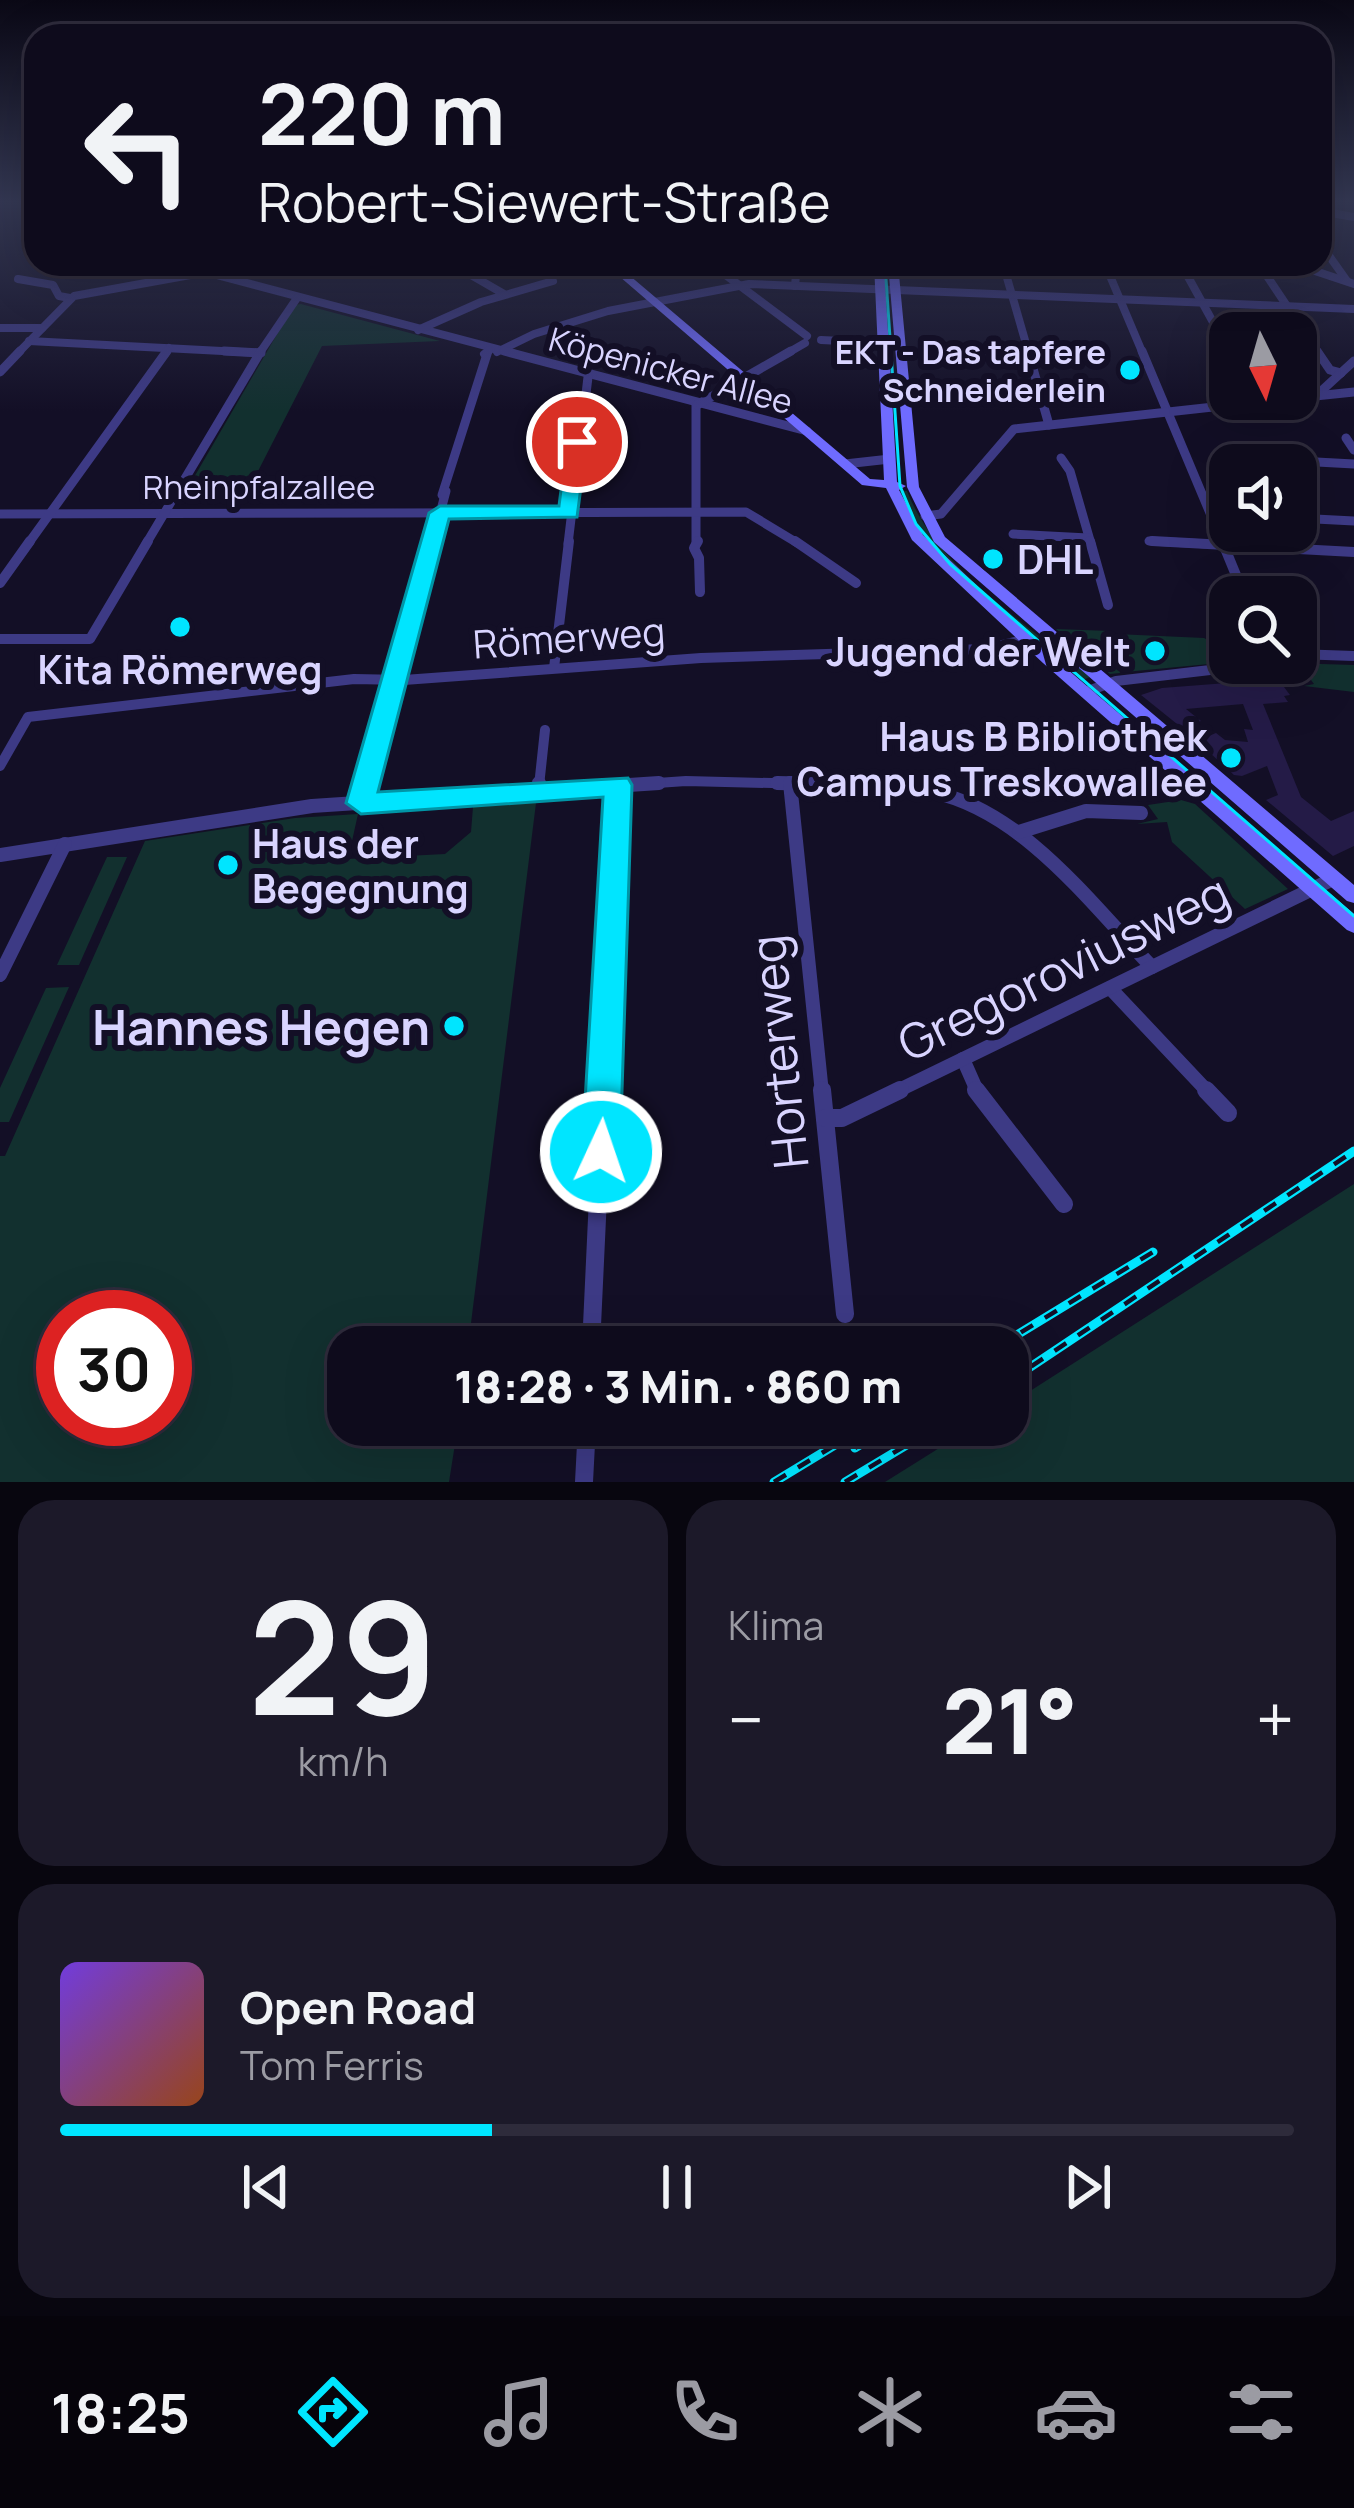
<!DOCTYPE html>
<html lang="de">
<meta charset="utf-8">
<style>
body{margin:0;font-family:Manrope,sans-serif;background:#1c1929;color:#f1f3f6;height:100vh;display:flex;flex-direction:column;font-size:45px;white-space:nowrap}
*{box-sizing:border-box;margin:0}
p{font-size:39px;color:#9b9ba3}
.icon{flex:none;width:66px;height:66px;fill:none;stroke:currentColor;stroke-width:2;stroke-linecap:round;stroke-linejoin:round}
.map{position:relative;height:1482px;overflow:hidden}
.sheet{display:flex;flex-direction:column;gap:18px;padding:18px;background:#08060f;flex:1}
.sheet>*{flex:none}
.top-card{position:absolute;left:24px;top:24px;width:1308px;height:252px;border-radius:36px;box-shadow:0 12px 48px #0002,0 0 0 3px #2e2b3b;background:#0e0b1c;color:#f1f3f6;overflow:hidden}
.needle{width:78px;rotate:175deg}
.fabs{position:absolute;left:1209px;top:312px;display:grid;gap:24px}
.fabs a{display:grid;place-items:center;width:108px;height:108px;border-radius:24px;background:#0e0b1c;box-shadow:0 12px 48px #0002,0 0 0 3px #2e2b3b;font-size:60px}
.speed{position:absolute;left:36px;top:1290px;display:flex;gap:24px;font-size:60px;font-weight:700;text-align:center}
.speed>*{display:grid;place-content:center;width:156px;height:156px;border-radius:50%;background:#0e0b1c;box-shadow:0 12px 48px #0002,0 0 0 3px #2e2b3b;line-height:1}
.speed .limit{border:18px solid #d22;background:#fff;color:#111}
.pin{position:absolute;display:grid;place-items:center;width:102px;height:102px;color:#fff;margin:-51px;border:6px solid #fff;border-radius:50%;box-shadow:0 3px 12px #0007}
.me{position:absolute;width:132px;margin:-66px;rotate:3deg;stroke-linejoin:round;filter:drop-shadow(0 0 9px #0008)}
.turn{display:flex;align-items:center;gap:42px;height:252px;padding:0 36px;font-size:54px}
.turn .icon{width:156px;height:156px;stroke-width:2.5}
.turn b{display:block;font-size:84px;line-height:102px}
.big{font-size:90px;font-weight:800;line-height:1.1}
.sheet .widget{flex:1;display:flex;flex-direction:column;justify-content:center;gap:18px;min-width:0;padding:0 42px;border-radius:36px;background:#1c1929}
.sheet .dial{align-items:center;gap:0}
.dial b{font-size:156px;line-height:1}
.song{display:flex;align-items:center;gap:36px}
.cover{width:144px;height:144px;border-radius:18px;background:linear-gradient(135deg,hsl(260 70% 55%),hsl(20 70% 35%))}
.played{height:12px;border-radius:6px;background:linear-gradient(90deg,#00e5ff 35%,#2e2b3b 35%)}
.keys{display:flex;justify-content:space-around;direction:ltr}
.heat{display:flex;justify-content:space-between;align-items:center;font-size:66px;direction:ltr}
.sheet .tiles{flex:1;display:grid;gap:18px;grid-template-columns:1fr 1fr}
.widget:last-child{grid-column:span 2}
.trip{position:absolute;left:327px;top:1326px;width:702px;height:120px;border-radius:36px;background:#0e0b1c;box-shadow:0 12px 48px #0002,0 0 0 3px #2e2b3b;font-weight:800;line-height:120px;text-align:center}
.tab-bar{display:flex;height:192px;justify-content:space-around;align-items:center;background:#06040b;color:#9b9ba3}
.tab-bar .icon{width:84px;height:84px}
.tab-bar .on{color:#00e5ff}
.tab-bar b{font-size:54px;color:#f1f3f6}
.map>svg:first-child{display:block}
</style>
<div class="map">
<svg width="1354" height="1482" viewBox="0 0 1354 1482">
<rect width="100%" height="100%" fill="#130f26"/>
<!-- green -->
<g fill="#12302f" fill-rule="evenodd">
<polygon points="301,304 440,341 322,346 254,479 193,479 294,305"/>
<path d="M 898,491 L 907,491 C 938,570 1028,624 1090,677 L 1083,680 L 926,542 Z"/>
<polygon points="1056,629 1110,631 1120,673 1110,674"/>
<polygon points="1116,634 1204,638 1230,652 1230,662 1125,672"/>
<polygon points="1288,663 1354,665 1354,692 1304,686 1314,684 1308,676 1296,677"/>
<polygon points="1181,800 1195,804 1288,889 1245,909 1172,842 1167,822 1137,824 1158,819 1148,805"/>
<path d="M 536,803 L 468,1347 L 348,1347 L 348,1425 L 458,1425 L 449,1482 L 0,1482 L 0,1156 L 5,1156 L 145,841 L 295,818 L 358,814 L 348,859 L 445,854 L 471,832 L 473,807 ZM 63,1317 L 165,1317 L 165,1419 L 63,1419 Z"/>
<polygon points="107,857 127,857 79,965 57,965"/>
<polygon points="69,987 9,1122 0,1122 0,1088 46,988"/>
<polygon points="1354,1184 1354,1482 885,1482 976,1425 1008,1425 1008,1405"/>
</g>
<!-- building -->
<polygon fill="#241b47" points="1278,679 1290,695 1284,696 1288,702 1263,704 1301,797 1331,821 1354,811 1354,846 1333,856 1266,800 1278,795 1267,766 1242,776 1234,775 1197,741 1216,733 1225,740 1248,742 1244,729 1253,730 1243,704 1186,709 1201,721 1182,728 1141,695 1162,688"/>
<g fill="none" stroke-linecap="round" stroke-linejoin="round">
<!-- street-far4 -->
<g stroke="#3d3a85" stroke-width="8">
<polyline points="1320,211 1354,217"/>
<polyline points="1320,243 1347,281"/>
<polyline points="175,264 516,354"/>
<polyline points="452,264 504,294"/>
<polyline points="711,264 807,336"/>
<polyline points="1003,264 1029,354"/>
<polyline points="1105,264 1143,354"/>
<polyline points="1181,264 1230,353"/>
<polyline points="1259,264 1319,354"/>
<polyline points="1294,264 1354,284"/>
<polyline points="18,279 53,285 59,296 70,298"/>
<polyline points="795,286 797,264"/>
<polyline points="0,328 42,328"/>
<polyline points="418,330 481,302 553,281"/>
<polyline points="821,340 884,343"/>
<polyline points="29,341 261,353"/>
<polyline points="497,352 534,334 608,311 749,284 1354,309"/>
<polyline points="17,354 74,296 251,264"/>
<polyline points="165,354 169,348"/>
<polyline points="259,354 297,298"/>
<polyline points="484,354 490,350"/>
<polyline points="786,354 805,343"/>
</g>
<!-- street-far3 -->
<g stroke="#3d3a85" stroke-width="9">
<polyline points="224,351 261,353"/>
<polyline points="504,351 807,431"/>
<polyline points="1028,351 1049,425"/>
<polyline points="1142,351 1223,544"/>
<polyline points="1317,351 1330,370 1341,373"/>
<polyline points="0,372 20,351"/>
<polyline points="1318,394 1354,361"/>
<polyline points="1296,398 1354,392"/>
<polyline points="696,405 696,544"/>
<polyline points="697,405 791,351"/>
<polyline points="1346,438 1354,450"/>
<polyline points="1061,458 1070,471 1091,544"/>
<polyline points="1240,458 1354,464"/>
<polyline points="845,464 890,459"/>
<polyline points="442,495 488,351"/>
<polyline points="0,514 746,512 799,544"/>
<polyline points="925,516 941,514 1014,429 1286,399"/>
<polyline points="1296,518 1354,521"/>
<polyline points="1013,534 1088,538"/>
<polyline points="1149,541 1208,544"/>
<polyline points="28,544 167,351"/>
<polyline points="146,544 261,351"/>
<polyline points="432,544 446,491"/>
<polyline points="568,544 588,377"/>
</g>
<!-- street-far2 -->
<g stroke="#3d3a85" stroke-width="10">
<polyline points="698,541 694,548 699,558 700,592"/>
<polyline points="795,541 856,583"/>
<polyline points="1090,541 1108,605"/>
<polyline points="1152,541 1354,552"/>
<polyline points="1222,541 1245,597"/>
<polyline points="0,583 30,541"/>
<polyline points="0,639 90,639 148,541"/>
<polyline points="1296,654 1354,656"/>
<polyline points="554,668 569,541"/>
<polyline points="1085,692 1116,681 1270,663"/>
<polyline points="0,766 28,717 354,679 404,680 701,658 986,649 1027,639"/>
<polyline points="790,781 790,786"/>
<polyline points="366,786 432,541"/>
<polyline points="539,786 545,730"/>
<polyline points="614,786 686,781 893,786"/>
</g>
<!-- street-far1 -->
<g stroke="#3d3a85" stroke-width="14">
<path d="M 777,783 C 828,784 882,780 933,792 C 1024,812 1090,903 1152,967"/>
<polyline points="790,783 822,1093"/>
<polyline points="538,793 539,783"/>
<polyline points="361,803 367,783"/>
<polyline points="1019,832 1086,811 1141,813"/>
<polyline points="0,855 312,806 659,783"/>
<polyline points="0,975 65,844"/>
<polyline points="1110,988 1209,1093"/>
<polyline points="963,1059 978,1093"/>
<polyline points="603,1093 618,785"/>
<polyline points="893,1093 1333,879"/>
</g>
<!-- street -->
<g stroke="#3d3a85" stroke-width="18">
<polyline points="822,1090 845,1314"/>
<polyline points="976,1090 1064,1204"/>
<polyline points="1206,1090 1228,1113"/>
<polyline points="825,1118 842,1118 900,1090"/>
<polyline points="591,1347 603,1090"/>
<polyline points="584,1482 587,1425"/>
</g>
<!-- secondary -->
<g fill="#6f6bff" fill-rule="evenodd">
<polygon points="605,264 616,264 870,479 884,480 874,264 884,264 897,482 906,486 899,490 923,535 1053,657 1354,914 1354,933 1347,930 1043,663 912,540 886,488 862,485"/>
<polygon points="888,264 898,264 919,487 945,537 1354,885 1354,903 1347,901 934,542 907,487"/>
</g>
<!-- tram -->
<polyline stroke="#00e5ff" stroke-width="3" points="885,264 900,486 916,524 950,564 1354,916"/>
<defs>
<g id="rail">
<polyline points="997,1347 1153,1252"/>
<polyline points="1008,1382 1354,1151"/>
<polyline points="855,1448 892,1425"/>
<polyline points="774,1482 868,1425"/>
<polyline points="845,1482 940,1425"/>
</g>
</defs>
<!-- rail casing -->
<use href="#rail" stroke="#00e5ff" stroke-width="9"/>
<!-- rail -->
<use href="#rail" stroke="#130f26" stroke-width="4.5" stroke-dasharray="14" stroke-linecap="butt"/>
</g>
<!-- sky -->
<linearGradient id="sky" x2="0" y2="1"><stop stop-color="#0a0815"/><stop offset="0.49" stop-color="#333752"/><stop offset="1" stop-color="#333752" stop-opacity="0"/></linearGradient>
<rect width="1354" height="411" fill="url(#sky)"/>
<!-- route -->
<polygon fill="#00e5ff" stroke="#0095a6" stroke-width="3" points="577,436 587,442 577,517 449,519 378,792 628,778 632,785 620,1152 614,1164 601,1169 588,1164 582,1152 603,797 361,814 346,803 429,513 440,506 559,506 567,442"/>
<!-- markers -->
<g fill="#00e5ff" stroke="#130f26" stroke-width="4.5">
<circle cx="1130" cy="370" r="12"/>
<circle cx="993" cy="559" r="12"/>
<circle cx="180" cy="627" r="12"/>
<circle cx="1155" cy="651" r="12"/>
<circle cx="1231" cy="758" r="12"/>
<circle cx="228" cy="865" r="12"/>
<circle cx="454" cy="1026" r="12"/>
</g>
<g text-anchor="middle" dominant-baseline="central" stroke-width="12" stroke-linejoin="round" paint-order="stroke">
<!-- far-poi labels -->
<g font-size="33" font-weight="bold" fill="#d9d4ff" stroke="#130f26" text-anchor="end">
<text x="1106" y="351">EKT - Das tapfere<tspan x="1106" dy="38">Schneiderlein</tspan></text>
</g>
<!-- far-street labels -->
<g font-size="33" fill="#d9d4ff" stroke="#130f26">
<text transform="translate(671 370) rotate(15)">Köpenicker Allee</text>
<text x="259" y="486">Rheinpfalzallee</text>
</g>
<!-- poi labels -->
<g font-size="39" font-weight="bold" fill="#d9d4ff" stroke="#130f26" text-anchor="start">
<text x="1017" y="559">DHL</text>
<text x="1131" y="651" text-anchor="end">Jugend der Welt</text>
<text x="180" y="669" text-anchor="middle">Kita Römerweg</text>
<text x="1207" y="736" text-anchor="end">Haus B Bibliothek<tspan x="1207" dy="45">Campus Treskowallee</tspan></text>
<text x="252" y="843">Haus der<tspan x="252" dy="45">Begegnung</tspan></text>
</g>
<!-- street labels -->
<g font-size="39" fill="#d9d4ff" stroke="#130f26">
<text transform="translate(569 637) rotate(-4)">Römerweg</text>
</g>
<!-- near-street labels -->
<g font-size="48" fill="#d9d4ff" stroke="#130f26">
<text transform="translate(1063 967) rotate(-26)">Gregoroviusweg</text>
<text transform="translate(778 1052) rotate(-96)">Horterweg</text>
</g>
<!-- near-poi labels -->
<g font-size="48" font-weight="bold" fill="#d9d4ff" stroke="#130f26" text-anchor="end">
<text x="430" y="1026">Hannes Hegen</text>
</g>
</g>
</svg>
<div class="fabs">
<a><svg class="needle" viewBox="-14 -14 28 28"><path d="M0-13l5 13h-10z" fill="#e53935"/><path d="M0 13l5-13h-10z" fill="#9b9ba3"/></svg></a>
<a><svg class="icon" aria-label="sound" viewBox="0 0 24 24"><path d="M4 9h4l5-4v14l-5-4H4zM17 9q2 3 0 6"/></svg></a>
<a><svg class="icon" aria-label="search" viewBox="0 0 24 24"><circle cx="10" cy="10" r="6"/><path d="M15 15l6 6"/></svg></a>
</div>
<div class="speed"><div class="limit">30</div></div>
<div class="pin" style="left:577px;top:442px;background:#d93025"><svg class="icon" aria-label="arrive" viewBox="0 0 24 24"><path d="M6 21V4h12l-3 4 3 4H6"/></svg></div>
<svg class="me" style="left:601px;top:1152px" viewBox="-20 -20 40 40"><circle r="17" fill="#00e5ff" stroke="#fff" stroke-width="3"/><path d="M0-11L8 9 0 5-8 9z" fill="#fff"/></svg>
<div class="trip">18:28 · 3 Min. · 860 m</div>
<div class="top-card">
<div class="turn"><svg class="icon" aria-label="left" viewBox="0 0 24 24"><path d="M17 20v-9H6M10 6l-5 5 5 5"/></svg><div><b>220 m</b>Robert-Siewert-Straße</div></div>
</div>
</div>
<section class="sheet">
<div class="tiles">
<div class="widget dial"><b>29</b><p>km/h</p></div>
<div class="widget"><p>Klima</p>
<div class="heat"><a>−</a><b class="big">21°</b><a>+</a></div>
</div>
<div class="widget">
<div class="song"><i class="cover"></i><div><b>Open Road</b><p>Tom Ferris</p></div></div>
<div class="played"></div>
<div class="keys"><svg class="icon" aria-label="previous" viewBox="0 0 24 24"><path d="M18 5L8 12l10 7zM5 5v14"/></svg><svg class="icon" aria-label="pause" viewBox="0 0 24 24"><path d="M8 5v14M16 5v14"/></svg><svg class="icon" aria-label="next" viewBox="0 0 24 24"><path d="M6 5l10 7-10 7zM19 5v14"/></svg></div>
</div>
</div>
</section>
<nav class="tab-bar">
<b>18:25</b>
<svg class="icon on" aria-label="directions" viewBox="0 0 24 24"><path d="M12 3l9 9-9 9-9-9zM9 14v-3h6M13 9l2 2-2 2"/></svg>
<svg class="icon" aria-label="music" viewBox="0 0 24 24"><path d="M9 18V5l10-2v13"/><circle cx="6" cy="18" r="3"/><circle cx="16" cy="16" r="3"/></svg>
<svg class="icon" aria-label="phone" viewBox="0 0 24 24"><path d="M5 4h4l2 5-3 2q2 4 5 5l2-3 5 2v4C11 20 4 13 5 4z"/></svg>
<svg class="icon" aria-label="climate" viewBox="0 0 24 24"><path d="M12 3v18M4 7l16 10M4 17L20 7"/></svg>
<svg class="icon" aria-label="car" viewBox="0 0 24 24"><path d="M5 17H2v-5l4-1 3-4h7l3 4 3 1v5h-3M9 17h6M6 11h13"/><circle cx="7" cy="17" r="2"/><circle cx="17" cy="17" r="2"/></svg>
<svg class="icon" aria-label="filters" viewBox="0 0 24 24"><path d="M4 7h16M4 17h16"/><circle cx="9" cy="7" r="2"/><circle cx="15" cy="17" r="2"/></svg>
</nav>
